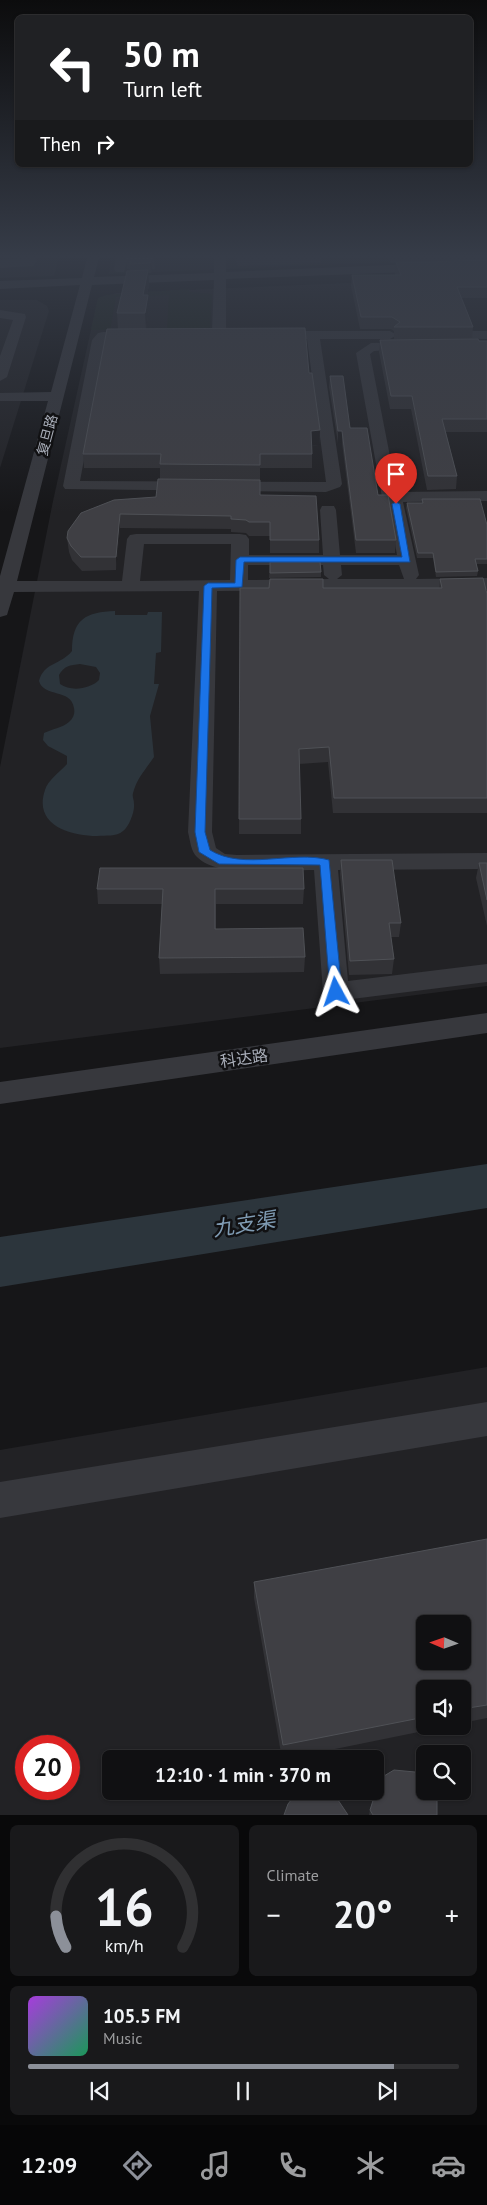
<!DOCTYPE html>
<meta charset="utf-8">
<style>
body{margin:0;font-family:"PT Sans","Noto Sans SC",sans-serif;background:#19191b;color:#f1f3f6;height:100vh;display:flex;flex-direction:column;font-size:19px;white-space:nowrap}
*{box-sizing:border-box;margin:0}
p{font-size:16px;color:#9c9d9f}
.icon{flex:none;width:28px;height:28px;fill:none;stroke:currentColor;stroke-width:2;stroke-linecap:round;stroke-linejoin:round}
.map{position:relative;height:1815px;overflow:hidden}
.sheet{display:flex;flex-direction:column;gap:10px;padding:10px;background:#09090a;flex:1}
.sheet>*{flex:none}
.top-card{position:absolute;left:15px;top:15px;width:458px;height:152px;border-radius:8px;box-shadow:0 1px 4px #0004,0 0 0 1px #303032;background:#202124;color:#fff;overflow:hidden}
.needle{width:32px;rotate:272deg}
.buttons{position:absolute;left:416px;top:1615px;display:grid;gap:10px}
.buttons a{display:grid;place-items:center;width:55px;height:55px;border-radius:8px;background:#101012;box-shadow:0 1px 4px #0004,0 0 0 1px #303032;font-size:25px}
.speed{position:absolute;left:15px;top:1735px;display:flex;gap:10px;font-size:25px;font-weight:700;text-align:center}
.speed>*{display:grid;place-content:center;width:65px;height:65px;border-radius:50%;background:#101012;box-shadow:0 1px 4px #0004,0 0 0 1px #303032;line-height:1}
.speed .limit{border:8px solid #d22;background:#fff;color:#111}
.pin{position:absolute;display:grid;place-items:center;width:42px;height:42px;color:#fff;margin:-51px -21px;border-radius:50% 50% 50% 0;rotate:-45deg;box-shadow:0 0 5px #0007}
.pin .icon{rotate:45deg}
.me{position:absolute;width:55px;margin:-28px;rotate:355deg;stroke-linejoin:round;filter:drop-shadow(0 0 4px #0008)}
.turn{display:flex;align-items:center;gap:18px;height:105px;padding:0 25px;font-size:22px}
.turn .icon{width:65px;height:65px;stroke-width:2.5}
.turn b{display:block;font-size:35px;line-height:42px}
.then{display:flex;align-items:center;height:48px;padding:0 25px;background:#0003;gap:10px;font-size:19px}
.big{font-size:38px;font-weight:800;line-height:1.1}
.sheet .card{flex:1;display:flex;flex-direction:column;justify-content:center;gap:8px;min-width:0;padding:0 18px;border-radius:8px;background:#19191b}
.sheet .dial{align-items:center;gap:0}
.dial svg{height:130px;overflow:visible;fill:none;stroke:#303032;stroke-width:7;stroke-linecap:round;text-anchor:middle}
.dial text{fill:#f1f3f6;stroke:none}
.song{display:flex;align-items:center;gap:15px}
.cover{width:60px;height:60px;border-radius:8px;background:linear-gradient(135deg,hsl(280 70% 55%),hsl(150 70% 35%))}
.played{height:5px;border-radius:2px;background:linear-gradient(90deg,#8c9099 85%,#303032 85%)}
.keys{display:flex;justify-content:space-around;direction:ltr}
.heat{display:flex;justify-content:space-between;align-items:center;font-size:28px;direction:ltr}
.sheet .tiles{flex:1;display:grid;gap:10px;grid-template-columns:1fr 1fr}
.card:last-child{grid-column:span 2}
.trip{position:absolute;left:102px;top:1750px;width:282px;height:50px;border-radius:8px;background:#101012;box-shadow:0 1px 4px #0004,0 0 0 1px #303032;font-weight:800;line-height:50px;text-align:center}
.tab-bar{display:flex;height:80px;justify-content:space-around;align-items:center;background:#060607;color:#9c9d9f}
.tab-bar .icon{width:35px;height:35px}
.tab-bar .current{color:#8c9099}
.tab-bar b{font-size:22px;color:#f1f3f6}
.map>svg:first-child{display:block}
</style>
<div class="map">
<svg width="487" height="1815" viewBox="0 0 487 1815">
<rect width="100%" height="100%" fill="#161618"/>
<!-- built -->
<g fill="#222225" fill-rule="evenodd">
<polygon points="0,258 59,258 54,276 0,278"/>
<polygon points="111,258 487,258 109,274"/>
<polygon points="487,277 487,986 0,1048 0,767 53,501 98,298 117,293"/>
<polygon points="0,300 37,300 47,306 49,311 0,468"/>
<path d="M 487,1367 L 487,1815 L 0,1815 L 0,1450 ZM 425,1624 L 462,1624 L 462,1661 L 425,1661 ZM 425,1689 L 462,1689 L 462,1726 L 425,1726 ZM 26,1746 L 69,1746 L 69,1789 L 26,1789 ZM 425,1754 L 462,1754 L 462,1791 L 425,1791 ZM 111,1759 L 376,1759 L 376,1791 L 111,1791 Z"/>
</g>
<!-- green -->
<polygon fill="#1c231d" points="189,289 189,292 212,294 210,329 167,329 169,295 116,297 110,330 91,330 98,298 106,295"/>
<!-- water -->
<path fill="#2c353c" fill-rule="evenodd" d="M 115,611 L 115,615 L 147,615 L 148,612 L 162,612 L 161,652 L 156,653 L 154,684 L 159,684 L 150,716 L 154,757 C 146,769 137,778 133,793 C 132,797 134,799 134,804 C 135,811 129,827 123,831 C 116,837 106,835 97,836 C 70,836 33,825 45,790 C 48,780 60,772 67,764 L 67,756 L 48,746 L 43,740 L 44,733 C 52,729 62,728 69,722 C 74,718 75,713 74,708 C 71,688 44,698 39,681 C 44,662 61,665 72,651 C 72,619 86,612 115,611 ZM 80,664 L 96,667 L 100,673 L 99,680 C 90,689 71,692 60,684 L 59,675 C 64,666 70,665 80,664 Z"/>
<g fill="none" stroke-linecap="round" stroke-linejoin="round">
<!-- river -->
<polygon fill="#2c353c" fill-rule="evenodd" points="487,1164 487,1208 0,1287 0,1237"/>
<!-- minor -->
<g fill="#37383d" fill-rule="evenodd">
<polygon points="26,258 38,258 34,266 0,268 0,260"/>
<path d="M 87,258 L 99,258 L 94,277 L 214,273 L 214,258 L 226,258 L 226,272 L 487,261 L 487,269 L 226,279 L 226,334 C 219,341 192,342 185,335 L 192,331 L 212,330 L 214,280 L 92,285 L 17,581 L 122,581 L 127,539 L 130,535 L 136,534 L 240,534 L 246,535 L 249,539 L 249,555 L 323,555 L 320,510 L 322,506 L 334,506 L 336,510 L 340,555 L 397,555 L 388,504 L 389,502 L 382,497 L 356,353 L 371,343 L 418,342 L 420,345 L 418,348 L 374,351 L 370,354 L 397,492 L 487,491 L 487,501 L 403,502 L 419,575 L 416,579 L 487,578 L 487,590 L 217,591 L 212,832 L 216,848 L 225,854 L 237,855 L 487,853 L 487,869 L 338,870 L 348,981 L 487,964 L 487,982 L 336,1001 L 327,999 L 323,992 L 314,870 C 284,870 219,879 197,857 C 191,852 190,840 188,832 L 199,591 L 14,592 L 7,615 L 0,617 L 0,576 L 48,401 L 0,401 L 0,393 L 51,392 L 80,285 L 0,289 L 0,281 L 82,278 ZM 144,544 L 231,544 L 230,580 L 140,581 ZM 248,565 L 323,565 L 324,575 L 329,579 L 248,580 ZM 341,565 L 399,565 L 404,579 L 337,579 L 342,575 Z"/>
<polygon points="116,258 128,258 124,272 116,272 114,269"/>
<polygon points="0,310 25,314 26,317 7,377 0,381 0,356 13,320 0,318"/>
<polygon points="139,331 146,335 144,338 106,341 80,481 326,482 307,339 271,339 264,335 271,331 390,331 397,335 390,339 320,339 342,484 340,487 326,492 65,489 63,486 92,340 98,333 103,332"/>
<polygon points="440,331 487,331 487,339 435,338 433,335 435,332"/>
<polygon points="487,1013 487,1033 0,1104 0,1082"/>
<polygon points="487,1402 487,1436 0,1518 0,1482"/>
</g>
</g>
<!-- wall -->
<g fill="#323236">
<polygon points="127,258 156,258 155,269 152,269 151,273 148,273 149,285 147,295 149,310 146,329 118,329 117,313 130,270 130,269 127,269"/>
<polygon points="235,258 321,258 321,263 238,266"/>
<polygon points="388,258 487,258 487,260 391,263"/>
<polygon points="487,260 487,298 462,298 473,327 472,339 479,341 487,341 487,432 446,432 457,476 456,489 427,490 411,409 390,409 379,352 380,340 444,339 394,339 394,331 391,329 360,329 351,286 352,275 395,275 396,263"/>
<polygon points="309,373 320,430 319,445 312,446 312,468 260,468 260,495 319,540 319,553 270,553 270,536 249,536 246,533 231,532 231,529 120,528 116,570 82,571 72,560 69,552 67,538 156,497 160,479 160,468 84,468 83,454"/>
<polygon points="330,376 396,540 395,553 356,553 342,443 338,443 329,387"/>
<polygon points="422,499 487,525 487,564 476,564 478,571 477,576 436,577 433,558 417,558 406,508 407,503 422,503"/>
<polygon points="270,562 321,572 321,577 269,578"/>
<polygon points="440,579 487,594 487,813 333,813 328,762 299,764 301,819 301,834 239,834 240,588 439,588"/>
<polygon points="341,860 401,923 399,937 391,937 394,959 392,974 349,975 340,874"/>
<polygon points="479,863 487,863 487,926 476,878"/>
<polygon points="97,889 304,889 303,904 216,904 216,929 305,957 304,972 160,974 159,958 162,904 98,904"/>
<polygon points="487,1539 487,1718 462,1723 462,1689 425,1689 425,1726 448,1726 286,1759 282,1759 254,1598 254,1582"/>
<polygon points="370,1810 437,1815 369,1815"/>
</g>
<!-- shaded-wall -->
<g fill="#212124">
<polygon points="151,258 152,269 151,273 150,263"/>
<polygon points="154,258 156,258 155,269"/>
<polygon points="148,270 149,285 144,310 143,295"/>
<polygon points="148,295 149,310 146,329 145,313"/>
<polygon points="320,430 319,445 310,446 311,431"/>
<rect x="338" y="431" width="4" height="12"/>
<polygon points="120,514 120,528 116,570 116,557"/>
</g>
<!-- building -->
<g fill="#3f3f44" stroke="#4f5156" fill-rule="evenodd">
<polygon points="127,258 154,258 151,258 150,263 130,264 131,259 126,259"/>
<polygon points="487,260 487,287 457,287 473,327 394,327 400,322 392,317 361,317 352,275 401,275 396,263"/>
<polygon points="148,270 143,295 148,295 145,313 117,313 127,271"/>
<polygon points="305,328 309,373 312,373 320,430 311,431 312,454 260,454 260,465 160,464 161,454 83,454 107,329"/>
<polygon points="478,339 479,341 487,341 487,419 442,419 457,476 428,476 412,396 391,396 380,340"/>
<polygon points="330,376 343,376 350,428 367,428 378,495 388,495 396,540 356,540 342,431 338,431"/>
<polygon points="158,479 260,480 260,495 316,496 319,540 270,540 270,522 249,522 246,520 231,519 231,516 120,514 116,557 81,557 71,546 67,538 68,531 81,513 114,500 156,497"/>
<polygon points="422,499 480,499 487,525 487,559 475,559 478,571 436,572 433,553 418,553 407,503 423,503"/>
<polygon points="270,562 320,562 321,572 270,573"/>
<polygon points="483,578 487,594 487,798 334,798 329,747 299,749 301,819 239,819 240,588 269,588 270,579 323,579 323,588 442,588 440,579"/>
<polygon points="341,860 392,860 401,923 389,923 394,959 350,961"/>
<polygon points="479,863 487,863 487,900"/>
<polygon points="100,868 303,868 304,889 215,889 215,929 303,928 305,957 159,958 163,889 97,889"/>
<path d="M 487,1539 L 487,1705 L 462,1709 L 462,1689 L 425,1689 L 425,1717 L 283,1745 L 254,1582 ZM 425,1624 L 462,1624 L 462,1661 L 425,1661 Z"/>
<polygon points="394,1770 415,1772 425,1778 425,1791 434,1791 437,1799 437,1815 373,1815 370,1810 376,1791 377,1785 384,1776"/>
<polygon points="301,1791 328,1791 336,1797 348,1815 284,1815 288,1804 295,1795"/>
</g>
<!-- sky -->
<linearGradient id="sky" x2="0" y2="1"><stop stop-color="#0c0c0d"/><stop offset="0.5" stop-color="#363c48"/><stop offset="1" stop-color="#363c48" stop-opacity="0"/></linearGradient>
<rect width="487" height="512" fill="url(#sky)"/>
<!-- route -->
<path fill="#1a73e8" stroke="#114b97" d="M 396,502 L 400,504 L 410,562 L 244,562 L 242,587 L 212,588 L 205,832 L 210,850 C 244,871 293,850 329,860 L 342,992 L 336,996 L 330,992 L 320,865 L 219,864 L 199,852 L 195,832 L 204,586 L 208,583 L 235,583 L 236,560 L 240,557 L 402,557 L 392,504 Z"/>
<g text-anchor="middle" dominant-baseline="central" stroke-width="5" stroke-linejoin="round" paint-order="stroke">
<!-- far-street labels -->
<g font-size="14" fill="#a8adb8" stroke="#111113">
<text transform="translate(47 435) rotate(-75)">复旦路</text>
</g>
<!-- street labels -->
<g font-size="16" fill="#a8adb8" stroke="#111113">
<text transform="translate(244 1058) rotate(-8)">科达路</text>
</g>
<!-- near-water labels -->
<g font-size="21" font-style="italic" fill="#7f9bb3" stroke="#111113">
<text transform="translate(244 1224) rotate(-9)">九支渠</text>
</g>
</g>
</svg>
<div class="buttons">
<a><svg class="needle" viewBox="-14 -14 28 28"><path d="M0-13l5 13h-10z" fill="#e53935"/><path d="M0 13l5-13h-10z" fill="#9c9d9f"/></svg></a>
<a><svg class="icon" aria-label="sound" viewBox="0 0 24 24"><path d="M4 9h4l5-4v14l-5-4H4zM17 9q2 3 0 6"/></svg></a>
<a><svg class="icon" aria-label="search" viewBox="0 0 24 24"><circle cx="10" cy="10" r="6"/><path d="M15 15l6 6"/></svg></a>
</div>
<div class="speed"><div class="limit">20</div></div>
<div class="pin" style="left:396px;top:504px;background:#d93025"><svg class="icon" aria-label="arrive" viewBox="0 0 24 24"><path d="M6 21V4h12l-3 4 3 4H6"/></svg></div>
<svg class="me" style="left:336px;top:992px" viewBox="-20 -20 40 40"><path d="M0-17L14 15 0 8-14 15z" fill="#1a73e8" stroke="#fff" stroke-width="4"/></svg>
<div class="trip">12:10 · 1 min · 370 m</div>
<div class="top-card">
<div class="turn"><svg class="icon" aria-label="left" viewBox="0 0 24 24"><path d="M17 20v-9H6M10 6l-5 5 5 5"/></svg><div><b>50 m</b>Turn left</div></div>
<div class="then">Then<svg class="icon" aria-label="right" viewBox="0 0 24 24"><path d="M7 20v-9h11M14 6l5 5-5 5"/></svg></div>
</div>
</div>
<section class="sheet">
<div class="tiles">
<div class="card dial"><svg viewBox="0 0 100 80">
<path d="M14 69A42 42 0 1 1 86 69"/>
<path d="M14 69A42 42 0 0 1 8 50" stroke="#8c9099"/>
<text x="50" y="56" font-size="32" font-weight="700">16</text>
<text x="50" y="72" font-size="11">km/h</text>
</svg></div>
<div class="card"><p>Climate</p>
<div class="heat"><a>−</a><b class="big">20°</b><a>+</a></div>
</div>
<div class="card">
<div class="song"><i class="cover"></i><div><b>105.5 FM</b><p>Music</p></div></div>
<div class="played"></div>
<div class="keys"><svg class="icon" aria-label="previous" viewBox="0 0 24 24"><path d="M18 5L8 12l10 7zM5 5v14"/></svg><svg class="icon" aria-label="pause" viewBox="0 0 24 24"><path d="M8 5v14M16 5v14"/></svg><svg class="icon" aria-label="next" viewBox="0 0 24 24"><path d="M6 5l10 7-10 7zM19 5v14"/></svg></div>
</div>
</div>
</section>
<nav class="tab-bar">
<b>12:09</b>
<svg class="icon current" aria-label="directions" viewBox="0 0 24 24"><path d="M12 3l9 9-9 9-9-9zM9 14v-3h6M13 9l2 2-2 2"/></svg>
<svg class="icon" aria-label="music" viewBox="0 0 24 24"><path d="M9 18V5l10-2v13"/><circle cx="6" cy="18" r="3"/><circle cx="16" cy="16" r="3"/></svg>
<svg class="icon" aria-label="phone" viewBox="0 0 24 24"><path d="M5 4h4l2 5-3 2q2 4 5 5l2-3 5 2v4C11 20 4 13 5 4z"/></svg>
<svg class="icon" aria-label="climate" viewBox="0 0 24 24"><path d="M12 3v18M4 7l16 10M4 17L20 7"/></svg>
<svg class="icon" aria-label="car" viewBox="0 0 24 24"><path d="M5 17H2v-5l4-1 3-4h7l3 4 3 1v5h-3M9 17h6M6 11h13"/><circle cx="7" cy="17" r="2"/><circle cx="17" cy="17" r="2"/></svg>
</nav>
